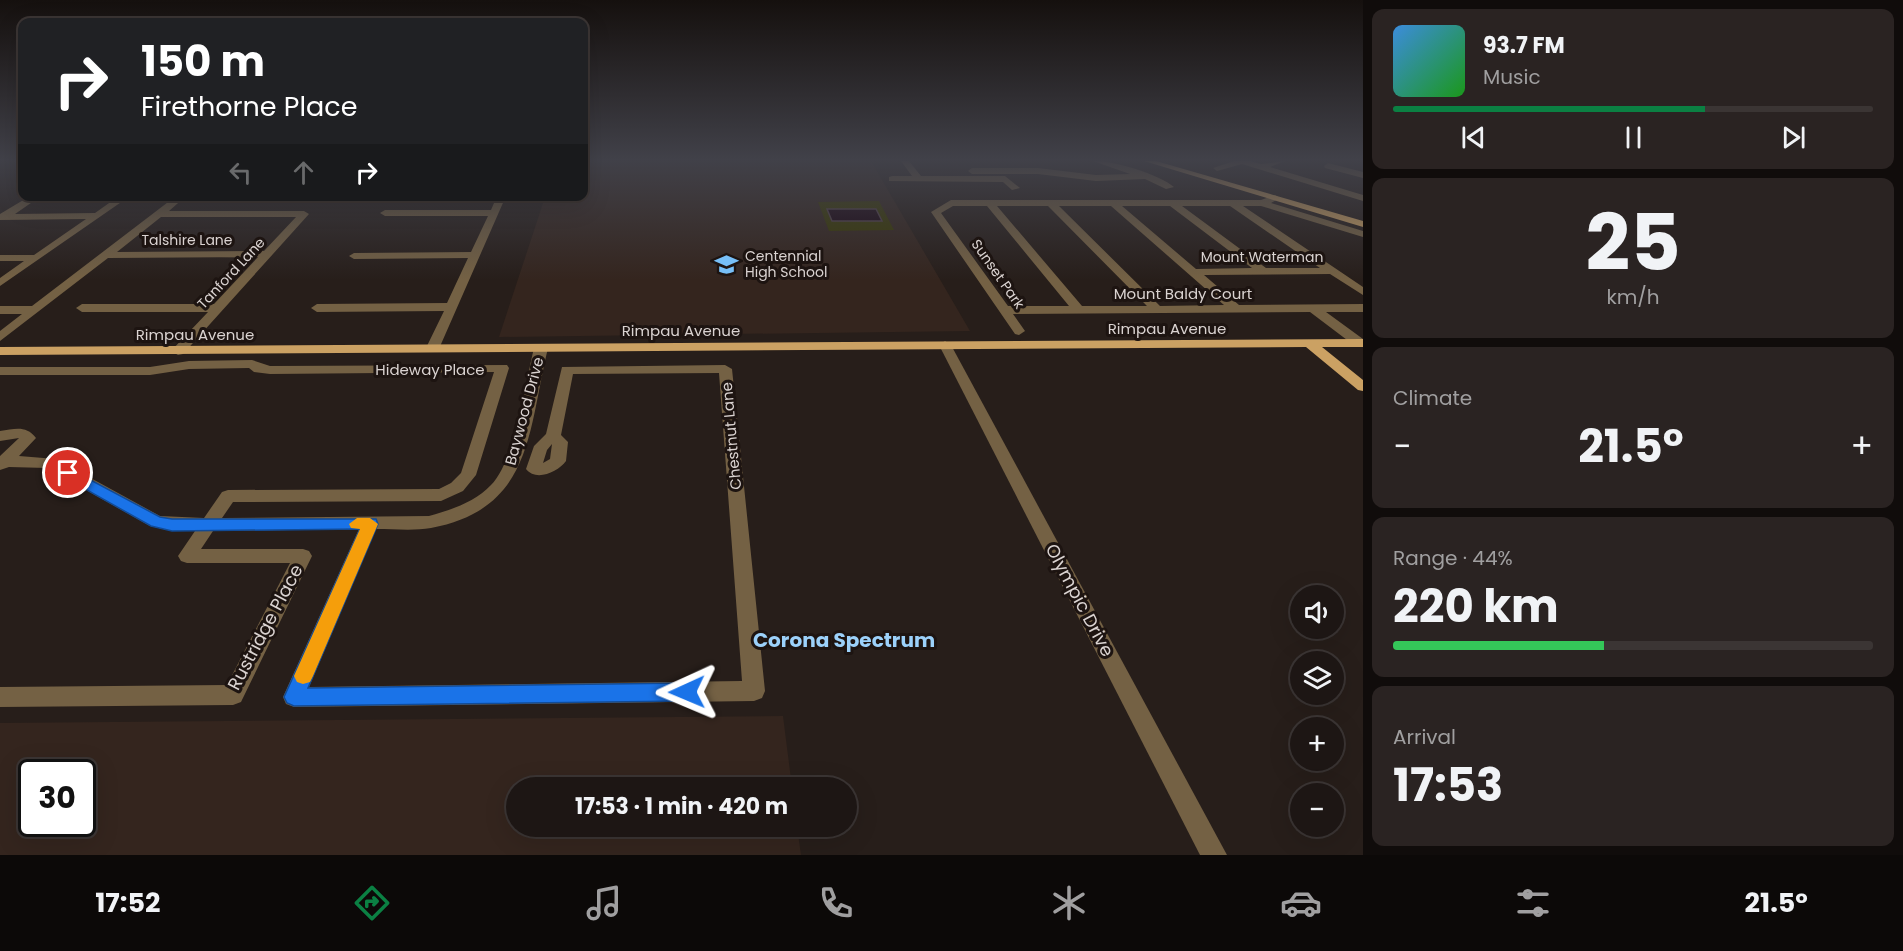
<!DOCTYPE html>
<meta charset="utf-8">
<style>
body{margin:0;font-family:Poppins,sans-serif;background:#2a2322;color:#f1f3f6;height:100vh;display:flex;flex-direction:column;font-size:22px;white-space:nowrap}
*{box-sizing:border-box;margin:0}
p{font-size:20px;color:#a09fa0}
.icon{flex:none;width:33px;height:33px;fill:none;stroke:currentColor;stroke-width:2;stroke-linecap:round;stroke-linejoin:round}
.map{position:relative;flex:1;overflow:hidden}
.drawer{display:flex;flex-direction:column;gap:9px;padding:9px;background:#100c0b;width:540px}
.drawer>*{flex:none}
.banner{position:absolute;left:18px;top:18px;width:570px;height:183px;border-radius:12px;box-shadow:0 6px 24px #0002,0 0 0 2px #3b3534;background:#202124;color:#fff;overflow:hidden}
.buttons{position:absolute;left:1290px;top:585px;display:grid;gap:12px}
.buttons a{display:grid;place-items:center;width:54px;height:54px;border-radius:50%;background:#1d1614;box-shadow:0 6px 24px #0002,0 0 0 2px #3b3534;font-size:30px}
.speed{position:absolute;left:18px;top:759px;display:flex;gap:12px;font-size:30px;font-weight:700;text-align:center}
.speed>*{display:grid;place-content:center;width:78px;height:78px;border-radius:50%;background:#1d1614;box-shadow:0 6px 24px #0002,0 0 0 2px #3b3534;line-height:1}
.speed .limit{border:3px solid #111;border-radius:9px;background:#fff;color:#111}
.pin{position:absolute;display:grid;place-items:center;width:51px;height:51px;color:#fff;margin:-26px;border:3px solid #fff;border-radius:50%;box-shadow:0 2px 6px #0007}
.me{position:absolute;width:66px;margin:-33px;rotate:269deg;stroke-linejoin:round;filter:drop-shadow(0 0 4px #0008)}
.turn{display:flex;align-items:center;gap:21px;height:126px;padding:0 24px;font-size:27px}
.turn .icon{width:78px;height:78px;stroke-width:2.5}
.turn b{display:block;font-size:42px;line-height:51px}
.lanes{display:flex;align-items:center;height:57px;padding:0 24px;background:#0003;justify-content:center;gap:30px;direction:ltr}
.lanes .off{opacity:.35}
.big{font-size:45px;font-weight:700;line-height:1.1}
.drawer .widget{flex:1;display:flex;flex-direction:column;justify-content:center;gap:9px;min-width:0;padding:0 21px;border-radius:12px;background:#2a2322}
.drawer .dial{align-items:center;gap:0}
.dial b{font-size:78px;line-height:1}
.song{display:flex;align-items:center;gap:18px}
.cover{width:72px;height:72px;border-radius:9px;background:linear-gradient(135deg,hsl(210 70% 55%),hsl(120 70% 35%))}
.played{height:6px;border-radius:3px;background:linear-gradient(90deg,#0b8043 65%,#3b3534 65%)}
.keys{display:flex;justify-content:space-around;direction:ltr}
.heat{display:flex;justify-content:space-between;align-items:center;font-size:33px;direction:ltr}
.charge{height:9px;border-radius:4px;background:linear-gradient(90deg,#34c759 44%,#3b3534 0)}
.trip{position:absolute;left:506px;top:777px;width:351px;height:60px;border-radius:30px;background:#1d1614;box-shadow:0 6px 24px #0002,0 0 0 2px #3b3534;font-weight:700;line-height:60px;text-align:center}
.tabs{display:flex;height:96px;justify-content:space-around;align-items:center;background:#0c0908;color:#a09fa0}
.tabs .icon{width:42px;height:42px}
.tabs .selected{color:#0b8043}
.tabs b{font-size:27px;color:#f1f3f6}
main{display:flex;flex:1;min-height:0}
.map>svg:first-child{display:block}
</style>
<main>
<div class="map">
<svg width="1363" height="855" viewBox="0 0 1363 855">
<rect width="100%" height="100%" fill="#271e1a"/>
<!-- built -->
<g fill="#34251e" fill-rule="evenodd">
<polygon points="584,161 871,161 970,331 499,337 545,197 584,196"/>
<path d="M 783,716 L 792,787 L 516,788 L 516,826 L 797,827 L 801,855 L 0,855 L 0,723 ZM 32,772 L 82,772 L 82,824 L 32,824 Z"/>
</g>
<!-- green -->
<polygon fill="#383800" points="879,201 894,230 829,231 818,202"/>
<!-- water -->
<polygon fill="#16000f" stroke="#513f49" stroke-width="1.5" points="827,209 876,209 882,221 832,221"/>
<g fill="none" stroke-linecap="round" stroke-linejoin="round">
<!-- minor -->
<g fill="#746144" fill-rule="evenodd">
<polygon points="901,161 909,161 921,176 1005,176 1020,188 1012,190 1003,182 889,181 889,177 892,176 912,176"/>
<path d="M 1093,161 C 1112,160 1159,174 1174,187 L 1166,189 L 1145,179 L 1096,181 L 1038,174 L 972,174 L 968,171 L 972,168 L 1038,168 L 1096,175 L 1130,174 Z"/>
<polygon points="1234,161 1250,161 1261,164 1285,161 1270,167 1363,195 1363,201 1242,164 1217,171 1213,168"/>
<polygon points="1328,163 1363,172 1363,178 1325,168 1324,166"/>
<path d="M 1275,195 L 1280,198 L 1271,203 L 1363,231 L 1363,237 L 1261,206 L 1243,206 L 1363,287 L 1363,295 L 1330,274 L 1204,275 L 1239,305 L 1363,304 L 1363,312 L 1326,312 L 1363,339 L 1363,346 L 1355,346 L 1310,312 L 1013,314 L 1025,331 L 1019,335 L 1015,334 L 931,212 L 951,200 L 1261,200 ZM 953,206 L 987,206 L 1069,306 L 1008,306 L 941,213 ZM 997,206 L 1048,206 L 1147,306 L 1082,306 ZM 1059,206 L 1111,206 L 1224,305 L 1160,306 ZM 1122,206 L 1170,206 L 1252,268 L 1196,269 ZM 1182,206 L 1230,206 L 1320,268 L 1266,268 Z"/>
<polygon points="30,196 41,196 15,214 95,213 119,196 130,196 0,286 0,278 24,261 0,261 0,255 34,255 86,219 0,220 0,214"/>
<path d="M 176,196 L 186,196 L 169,211 L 304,211 L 309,214 L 183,354 L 178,355 L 171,351 L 208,312 L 82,312 L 76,308 L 82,304 L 214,304 L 258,257 L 108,258 L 0,341 L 0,331 L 22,314 L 0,314 L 0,306 L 32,306 ZM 161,217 L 296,217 L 264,251 L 117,252 Z"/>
<polygon points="497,196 506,196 438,351 428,351 426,348 444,311 317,312 311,308 317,304 447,303 468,258 354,259 349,256 354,253 471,252 488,216 385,216 380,213 385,210 491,210"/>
<polygon points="945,341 951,345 1227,855 1200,855 939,345"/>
<path d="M 541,344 L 548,348 C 528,430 533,509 431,528 C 414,531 394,529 376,529 L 309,687 L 742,681 L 719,373 L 573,374 L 561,435 L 568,442 L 566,461 C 558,472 536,482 526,469 L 534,446 L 546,434 L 562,367 L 725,365 L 732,369 L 765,691 L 762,698 L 754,701 L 294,707 L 286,704 L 283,697 L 359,529 L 213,531 L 201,549 L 303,549 L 309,551 L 312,556 L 241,702 L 233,705 L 0,707 L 0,687 L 227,685 L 290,563 L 187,563 L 181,561 L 178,556 L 195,531 L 172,531 L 150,526 L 47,468 L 9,467 L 0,470 L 0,456 L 19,438 L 0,441 L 0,431 C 15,429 26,425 36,438 L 19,456 L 56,459 L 160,516 L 204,518 L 222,492 L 228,490 L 439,489 L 451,483 L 461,473 L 494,372 L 270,374 L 254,372 L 249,368 L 189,369 L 150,375 L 0,375 L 0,367 L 150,367 L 189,361 L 252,360 L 270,366 L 507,365 L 509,368 L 476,475 L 463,491 L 441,501 L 233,502 L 222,518 L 429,516 C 451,510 475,502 491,485 C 516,459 525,384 534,348 ZM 552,444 L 550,459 L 543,463 L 547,450 Z"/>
</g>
<!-- major -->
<g fill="#cba163" fill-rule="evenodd">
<polygon points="1144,161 1156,161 1363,221 1363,227"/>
<polygon points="1363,339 1363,347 1322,347 1363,380 1363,391 1358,390 1306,347 0,355 0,347"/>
</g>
</g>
<!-- sky -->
<linearGradient id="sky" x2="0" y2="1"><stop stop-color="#15100e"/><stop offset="0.57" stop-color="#414149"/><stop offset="1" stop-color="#414149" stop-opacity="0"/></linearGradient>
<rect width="1363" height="280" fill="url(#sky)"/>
<!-- route -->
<polygon fill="#1a73e8" stroke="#114b97" stroke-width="1.5" points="68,468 160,517 172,519 376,519 378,524 308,688 687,683 694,686 697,692 694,698 687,701 294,706 287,703 284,697 360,529 172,531 151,526 62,476 60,473"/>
<!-- slow -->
<polygon fill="#f59e0b" points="357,518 370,518 378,524 313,676 310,682 303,684 297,682 294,676 360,529 351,528 349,524"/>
<!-- icons -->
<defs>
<symbol id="school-bare" viewBox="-9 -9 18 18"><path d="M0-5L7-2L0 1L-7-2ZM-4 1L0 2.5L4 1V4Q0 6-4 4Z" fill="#77bff7" stroke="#1d1411" stroke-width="2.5" paint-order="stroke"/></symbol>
</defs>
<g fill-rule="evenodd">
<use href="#school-bare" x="710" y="248" width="33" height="33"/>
</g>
<g text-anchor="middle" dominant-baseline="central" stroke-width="6" stroke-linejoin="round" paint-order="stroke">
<!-- far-street labels -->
<g font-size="14" fill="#dad3d1" stroke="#1d1411">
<text x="187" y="240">Talshire Lane</text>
<text x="1262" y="257">Mount Waterman</text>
<text transform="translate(231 273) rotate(-47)">Tanford Lane</text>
<text transform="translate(998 274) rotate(55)">Sunset Park</text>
</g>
<!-- far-poi labels -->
<g font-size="14" fill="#dad3d1" stroke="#1d1411" text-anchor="start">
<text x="745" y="256">Centennial<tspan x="745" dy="16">High School</tspan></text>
</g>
<!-- street labels -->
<g font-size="15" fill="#dad3d1" stroke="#1d1411">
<text x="1183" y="293">Mount Baldy Court</text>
<text x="1167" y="328">Rimpau Avenue</text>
<text x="681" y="330">Rimpau Avenue</text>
<text x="195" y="334">Rimpau Avenue</text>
<text x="430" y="369">Hideway Place</text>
<text transform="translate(524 411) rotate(-75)">Baywood Drive</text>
<text transform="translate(731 436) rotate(-95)">Chestnut Lane</text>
</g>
<!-- near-street labels -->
<g font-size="18" fill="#dad3d1" stroke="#1d1411">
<text transform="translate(1080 600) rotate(62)">Olympic Drive</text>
<text transform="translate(265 627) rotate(-62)">Rustridge Place</text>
</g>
<!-- near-neighbourhood labels -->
<g font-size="20" font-weight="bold" fill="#9cd1fa" stroke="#1d1411">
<text x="844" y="640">Corona Spectrum</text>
</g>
</g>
</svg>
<div class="buttons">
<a><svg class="icon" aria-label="sound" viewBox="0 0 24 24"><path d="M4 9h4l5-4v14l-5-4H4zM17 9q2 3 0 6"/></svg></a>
<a><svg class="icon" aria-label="layers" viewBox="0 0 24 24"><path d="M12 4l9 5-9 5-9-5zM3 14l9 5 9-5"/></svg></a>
<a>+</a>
<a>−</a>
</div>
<div class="speed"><div class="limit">30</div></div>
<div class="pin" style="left:68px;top:473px;background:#d93025"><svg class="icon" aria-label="arrive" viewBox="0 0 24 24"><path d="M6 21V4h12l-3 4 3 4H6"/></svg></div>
<svg class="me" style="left:687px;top:692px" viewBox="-20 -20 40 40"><path d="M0-17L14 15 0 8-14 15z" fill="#1a73e8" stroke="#fff" stroke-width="4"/></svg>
<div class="trip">17:53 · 1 min · 420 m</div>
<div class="banner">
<div class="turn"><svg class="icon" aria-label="right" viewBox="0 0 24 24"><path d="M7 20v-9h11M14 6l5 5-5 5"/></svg><div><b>150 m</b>Firethorne Place</div></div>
<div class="lanes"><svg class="icon off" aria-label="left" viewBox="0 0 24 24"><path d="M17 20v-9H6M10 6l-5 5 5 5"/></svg><svg class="icon off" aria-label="ahead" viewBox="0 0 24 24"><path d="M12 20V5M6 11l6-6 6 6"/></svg><svg class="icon" aria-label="right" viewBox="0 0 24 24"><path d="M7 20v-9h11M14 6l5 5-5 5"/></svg></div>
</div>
</div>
<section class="drawer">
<div class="widget">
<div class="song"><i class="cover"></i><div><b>93.7 FM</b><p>Music</p></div></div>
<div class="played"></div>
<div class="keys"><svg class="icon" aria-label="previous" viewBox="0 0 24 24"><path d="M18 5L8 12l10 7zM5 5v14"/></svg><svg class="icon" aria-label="pause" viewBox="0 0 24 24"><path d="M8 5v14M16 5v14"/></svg><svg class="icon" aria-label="next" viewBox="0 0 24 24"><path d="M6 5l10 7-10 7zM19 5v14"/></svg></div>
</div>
<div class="widget dial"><b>25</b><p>km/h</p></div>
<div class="widget"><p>Climate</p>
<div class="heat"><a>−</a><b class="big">21.5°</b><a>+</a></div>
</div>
<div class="widget"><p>Range · 44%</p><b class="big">220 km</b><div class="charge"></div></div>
<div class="widget"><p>Arrival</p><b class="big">17:53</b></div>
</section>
</main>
<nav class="tabs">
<b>17:52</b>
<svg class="icon selected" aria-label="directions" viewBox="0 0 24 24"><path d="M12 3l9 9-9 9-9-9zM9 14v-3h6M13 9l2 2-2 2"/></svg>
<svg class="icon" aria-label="music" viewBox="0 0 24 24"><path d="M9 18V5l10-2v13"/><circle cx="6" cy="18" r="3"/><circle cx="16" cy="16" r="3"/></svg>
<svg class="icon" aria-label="phone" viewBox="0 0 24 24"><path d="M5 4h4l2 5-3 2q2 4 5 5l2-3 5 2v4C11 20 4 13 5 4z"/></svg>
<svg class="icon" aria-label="climate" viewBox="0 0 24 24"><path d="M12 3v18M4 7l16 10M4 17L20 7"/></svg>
<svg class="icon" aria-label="car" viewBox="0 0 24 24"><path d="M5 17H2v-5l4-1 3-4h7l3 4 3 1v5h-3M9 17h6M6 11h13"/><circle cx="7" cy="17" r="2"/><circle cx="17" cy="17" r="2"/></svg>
<svg class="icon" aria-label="filters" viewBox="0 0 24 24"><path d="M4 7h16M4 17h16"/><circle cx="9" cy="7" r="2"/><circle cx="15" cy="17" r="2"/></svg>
<b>21.5°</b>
</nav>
